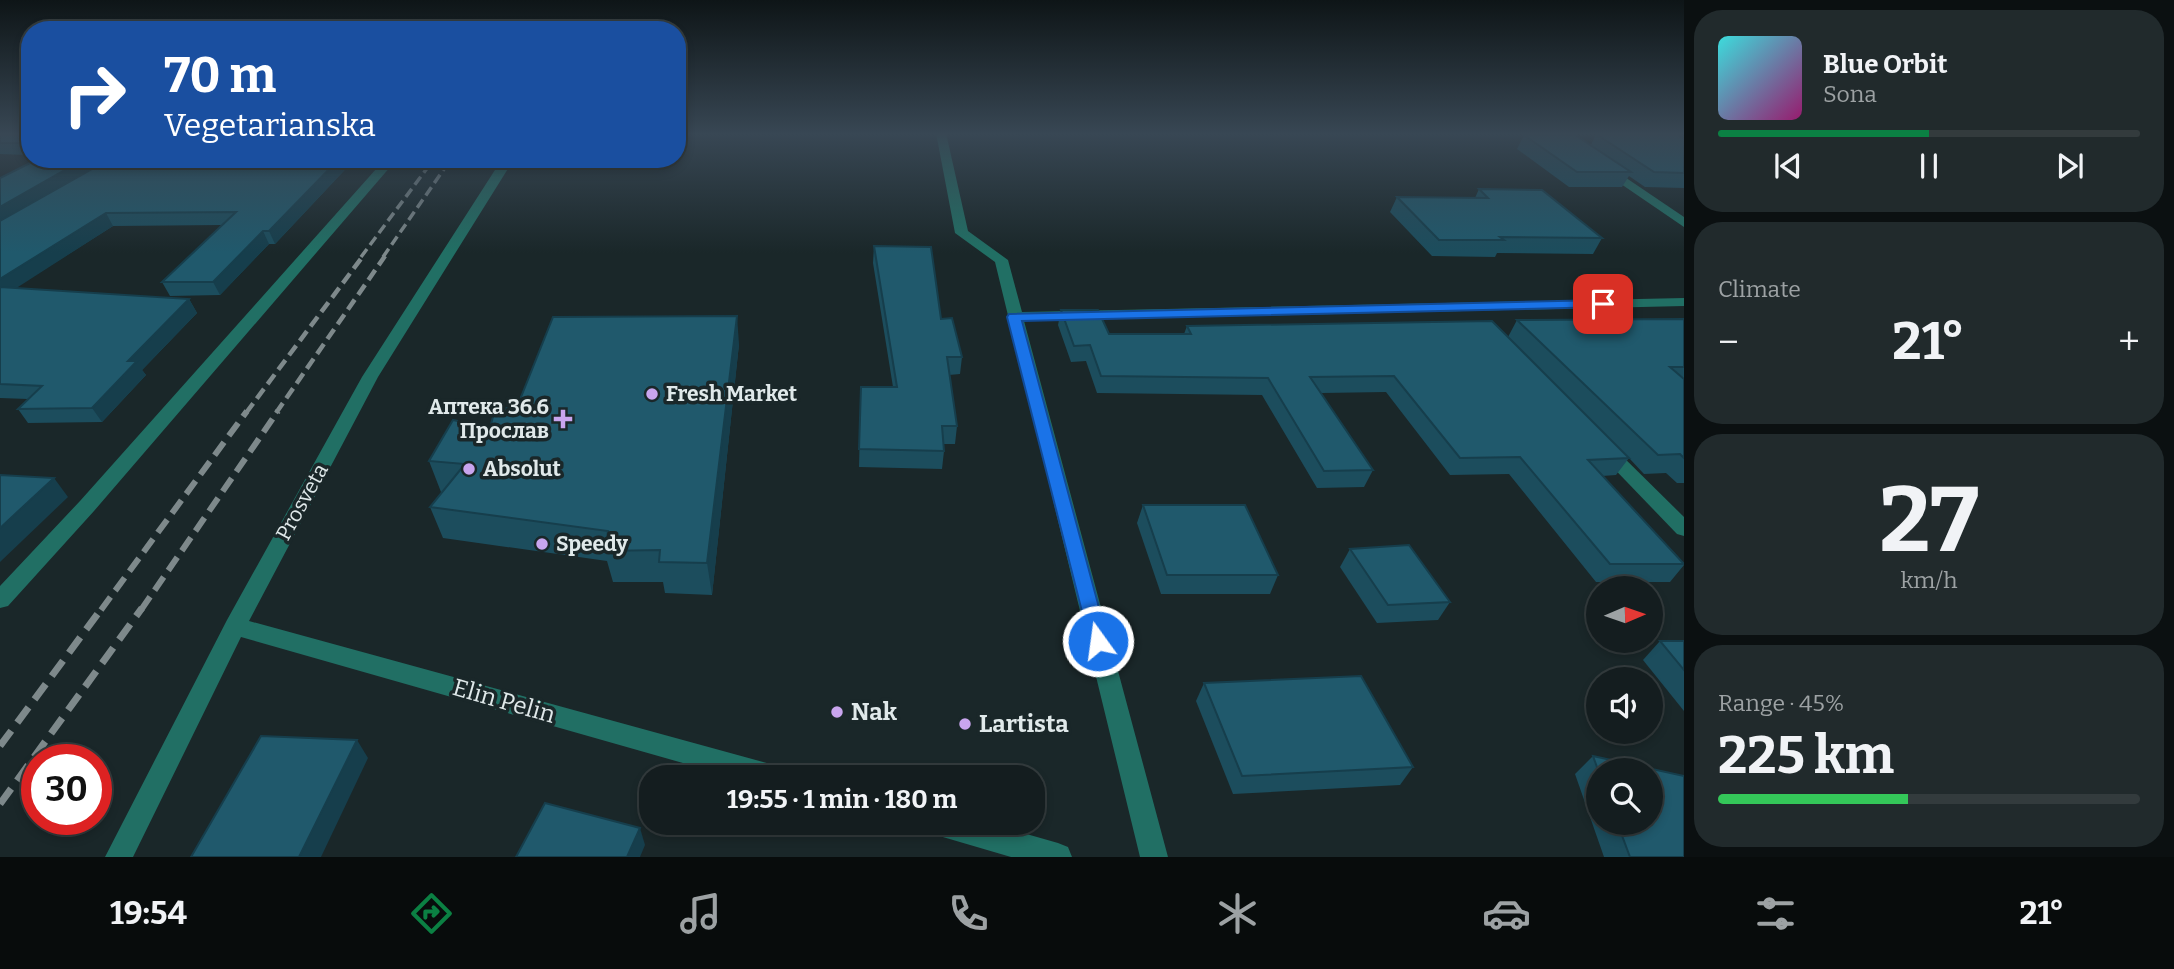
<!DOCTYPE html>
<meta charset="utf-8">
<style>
body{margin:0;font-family:Bitter,serif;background:#212a2c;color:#f1f3f6;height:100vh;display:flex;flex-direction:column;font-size:26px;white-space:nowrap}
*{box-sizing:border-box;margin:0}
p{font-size:23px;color:#9da2a4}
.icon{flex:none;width:38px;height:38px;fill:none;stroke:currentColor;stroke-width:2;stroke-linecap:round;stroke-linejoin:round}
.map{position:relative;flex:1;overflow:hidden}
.side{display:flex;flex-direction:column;gap:10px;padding:10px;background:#0b1011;width:490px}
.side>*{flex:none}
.banner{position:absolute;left:21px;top:21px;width:665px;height:147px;border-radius:28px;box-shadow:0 4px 10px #0003,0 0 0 2px #333b3d;background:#1a4fa0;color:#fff;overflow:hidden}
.needle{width:46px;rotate:88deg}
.controls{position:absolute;left:1586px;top:576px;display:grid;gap:14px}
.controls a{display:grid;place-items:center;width:77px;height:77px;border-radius:50%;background:#141d1f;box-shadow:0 4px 10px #0003,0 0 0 2px #333b3d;font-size:35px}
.speed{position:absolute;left:21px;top:744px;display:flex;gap:14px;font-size:35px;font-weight:700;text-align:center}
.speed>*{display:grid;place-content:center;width:91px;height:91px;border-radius:50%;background:#141d1f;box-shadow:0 4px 10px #0003,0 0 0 2px #333b3d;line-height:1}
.speed .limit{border:10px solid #d22;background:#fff;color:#111}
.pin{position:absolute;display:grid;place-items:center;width:60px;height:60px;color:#fff;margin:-30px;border-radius:14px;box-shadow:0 4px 10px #0006}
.me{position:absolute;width:77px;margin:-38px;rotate:346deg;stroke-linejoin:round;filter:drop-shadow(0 0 5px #0008)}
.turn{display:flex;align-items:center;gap:24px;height:147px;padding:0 28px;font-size:32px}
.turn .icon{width:91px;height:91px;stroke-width:2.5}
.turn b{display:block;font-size:49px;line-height:60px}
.big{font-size:52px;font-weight:700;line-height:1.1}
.side .tile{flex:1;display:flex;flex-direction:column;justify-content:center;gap:10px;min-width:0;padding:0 24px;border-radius:28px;background:#212a2c}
.side .dial{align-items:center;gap:0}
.dial b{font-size:91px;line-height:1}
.song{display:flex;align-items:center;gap:21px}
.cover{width:84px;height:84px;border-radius:10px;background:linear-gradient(135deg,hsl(180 70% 55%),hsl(320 70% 35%))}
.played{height:7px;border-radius:4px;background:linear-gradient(90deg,#0b8043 50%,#333b3d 50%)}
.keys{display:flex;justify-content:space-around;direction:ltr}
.heat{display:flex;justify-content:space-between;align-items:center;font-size:38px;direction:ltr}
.charge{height:10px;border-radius:5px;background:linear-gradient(90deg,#34c759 45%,#333b3d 0)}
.trip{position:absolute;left:639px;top:765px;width:406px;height:70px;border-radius:28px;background:#141d1f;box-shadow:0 4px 10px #0003,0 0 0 2px #333b3d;font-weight:700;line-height:70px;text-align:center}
.tabs{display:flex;height:112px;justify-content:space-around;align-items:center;background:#080c0c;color:#9da2a4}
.tabs .icon{width:49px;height:49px}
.tabs .current{color:#0b8043}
.tabs b{font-size:32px;color:#f1f3f6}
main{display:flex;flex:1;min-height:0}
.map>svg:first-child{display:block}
</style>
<main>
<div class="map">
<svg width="1684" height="857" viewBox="0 0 1684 857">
<rect width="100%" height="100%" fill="#1a2729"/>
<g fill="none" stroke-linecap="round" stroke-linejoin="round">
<!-- minor -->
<g fill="#216f64" fill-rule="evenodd">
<polygon points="936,133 946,133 968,231 1008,260 1022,312 1684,298 1684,306 1024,321 1168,857 1140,857 995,262 955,233"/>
<polygon points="385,159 397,159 94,511 8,606 0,608 0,586 80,501"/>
<polygon points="502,159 514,159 378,377 249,621 774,765 783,769 787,777 732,777 241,637 133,857 105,857 227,620 362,377"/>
<polygon points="1602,167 1610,167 1684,217 1684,227 1602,171"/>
<polygon points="1607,445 1613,447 1684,517 1684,536 1677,534 1601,455 1598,451 1601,447"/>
<polygon points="923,822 984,822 1058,843 1068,847 1072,857 1011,857 936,835 927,831"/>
</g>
<!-- rail-far3 -->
<g stroke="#7e898b" stroke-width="3.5" stroke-dasharray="10 5" stroke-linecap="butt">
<polyline points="361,257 434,159"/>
<polyline points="383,257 451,159"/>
</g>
<!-- rail-far2 -->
<g stroke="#7e898b" stroke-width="4.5" stroke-dasharray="12 6" stroke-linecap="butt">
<polyline points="246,413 363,256"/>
<polyline points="276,413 385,256"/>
</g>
<!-- rail-far1 -->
<g stroke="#7e898b" stroke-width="6" stroke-dasharray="16 8" stroke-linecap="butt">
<polyline points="101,610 247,411"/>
<polyline points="141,610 278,411"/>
</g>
<!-- rail -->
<g stroke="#7e898b" stroke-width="7" stroke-dasharray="19 10" stroke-linecap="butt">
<polyline points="0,746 102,608"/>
<polyline points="0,804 142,608"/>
</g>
</g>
<!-- wall -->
<g fill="#1c4d5d" fill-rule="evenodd">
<polygon points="0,133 30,133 30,155 0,154"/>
<polygon points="1596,134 1684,139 1684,188 1645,187 1629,176 1622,187 1569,187 1517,149 1524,135 1591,145"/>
<polygon points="355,159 275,244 269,244 220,295 170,296 162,282 222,225 113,226 15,288 189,299 197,313 142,370 146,375 102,422 28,423 18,409 28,399 0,398 0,178"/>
<polygon points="1479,189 1602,238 1593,254 1497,253 1495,257 1432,256 1390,212 1397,197 1475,198"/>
<polygon points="874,246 941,319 962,357 960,374 949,375 957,426 955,444 943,444 944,451 942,469 859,467 861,387 893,387 873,263"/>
<polygon points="1061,310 1109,334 1184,334 1187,326 1508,337 1517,320 1684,319 1684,483 1677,483 1666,473 1644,474 1629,458 1616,475 1602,476 1684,563 1684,565 1670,582 1596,582 1509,474 1450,475 1386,392 1321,393 1373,470 1364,487 1317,488 1262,395 1097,393 1086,361 1071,362 1058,325"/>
<polygon points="739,344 712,595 665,593 663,582 613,582 607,561 443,538 430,507 443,492 441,492 429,461 490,428 517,407"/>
<polygon points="1143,505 1278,575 1270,594 1161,594 1137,523"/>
<polygon points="1350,549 1450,602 1438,620 1377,623 1340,567"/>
<polygon points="1660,641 1684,641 1684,711 1643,660"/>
<polygon points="1204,683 1413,767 1400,785 1233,794 1196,701"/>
<path d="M 1593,756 L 1684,857 L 1604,857 L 1575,774 ZM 1598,770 L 1650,822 L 1598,822 Z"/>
</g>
<!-- shaded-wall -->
<g fill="#163e4c">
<polygon points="84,159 111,159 0,224 0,207"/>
<polygon points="339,159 355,159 275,244 269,231"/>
<polygon points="106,213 113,226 4,296 0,290 0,279"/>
<polygon points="263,231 269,244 220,295 213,282"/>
<polygon points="189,299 197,313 142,370 146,375 102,422 92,408 128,361"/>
<polygon points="737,316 739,344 712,595 707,563"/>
<polygon points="54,478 68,497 0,562 0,528"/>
<polygon points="357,740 368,758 321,857 299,857"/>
<polygon points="640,828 645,845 640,857 627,857"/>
</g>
<!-- building -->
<g fill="#20596c" stroke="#163e4c" stroke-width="2">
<rect x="0" y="133" width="30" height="10"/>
<polygon points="1596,134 1676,134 1684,139 1684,173 1654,172"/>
<polygon points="1524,135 1575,135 1631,172 1577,172"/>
<polygon points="38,159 84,159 0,207 0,178"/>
<polygon points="110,159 339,159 269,231 263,231 213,282 162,282 236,212 106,213 0,279 0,221"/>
<polygon points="1479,189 1542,190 1602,238 1500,237 1504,240 1439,240 1397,197 1488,198"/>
<polygon points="874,246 931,247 941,319 952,318 962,357 947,357 957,426 942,426 944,451 859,449 861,387 897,387"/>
<polygon points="0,287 189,299 128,361 137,361 92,408 18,409 42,386 0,384"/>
<polygon points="1061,310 1098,310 1109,334 1191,334 1187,326 1492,321 1629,458 1588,460 1684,564 1610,564 1520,457 1460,458 1394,376 1310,377 1373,470 1324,471 1268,378 1101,376 1090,345 1074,346"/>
<polygon points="737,316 707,563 659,562 660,550 605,551 608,531 430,507 465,464 429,461 453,420 490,428 495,409 517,407 553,317"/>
<polygon points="1684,319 1684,367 1670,367 1684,379 1684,458 1680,454 1658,455 1517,320"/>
<polygon points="0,475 54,478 0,528"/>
<polygon points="1143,505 1245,505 1278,575 1167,575"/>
<polygon points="1409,545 1450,602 1388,605 1350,549"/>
<polygon points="1660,641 1684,641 1684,670"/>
<polygon points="1361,676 1413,767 1242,776 1204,683"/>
<polygon points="261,736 357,740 299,857 191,857"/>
<polygon points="1593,756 1684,776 1684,857 1630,857 1617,822 1650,822 1650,770 1598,770"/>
<polygon points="545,803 640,828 627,857 516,857"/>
</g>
<!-- sky -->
<linearGradient id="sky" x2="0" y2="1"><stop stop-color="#0e1517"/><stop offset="0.53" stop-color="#384754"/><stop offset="1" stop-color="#384754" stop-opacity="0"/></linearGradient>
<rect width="1684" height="253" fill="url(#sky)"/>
<!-- route -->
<polygon fill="#1a73e8" stroke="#114b97" stroke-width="2" points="1603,300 1609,304 1607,307 1022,321 1108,641 1105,647 1098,650 1091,647 1007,317 1009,314"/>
<!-- markers -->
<g fill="#c9a5ee" stroke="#1a2729" stroke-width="2.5">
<circle cx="652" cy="394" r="7"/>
<path d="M559.5 408.5h7v7h7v7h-7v7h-7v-7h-7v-7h7z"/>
<circle cx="469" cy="469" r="7"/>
<circle cx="542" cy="544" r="7"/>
<circle cx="837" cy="712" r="7"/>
<circle cx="965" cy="724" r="7"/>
</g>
<g text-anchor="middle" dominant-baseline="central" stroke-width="7" stroke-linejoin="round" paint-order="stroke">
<!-- poi labels -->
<g font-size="21" font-weight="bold" fill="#e0e9ea" stroke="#1a2729" text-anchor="start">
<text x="666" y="394">Fresh Market</text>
<text x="549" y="407" text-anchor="end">Аптека 36.6<tspan x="549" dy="24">Прослав</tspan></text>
<text x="483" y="469">Absolut</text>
<text x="556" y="544">Speedy</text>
</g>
<!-- street labels -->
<g font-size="21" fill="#e0e9ea" stroke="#1a2729">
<text transform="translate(302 502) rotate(-61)">Prosveta</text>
</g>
<!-- near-street labels -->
<g font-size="24" fill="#e0e9ea" stroke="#1a2729">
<text transform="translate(504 701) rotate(16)">Elin Pelin</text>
</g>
<!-- near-poi labels -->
<g font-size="24" font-weight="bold" fill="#e0e9ea" stroke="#1a2729" text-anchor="start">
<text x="851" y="712">Nak</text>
<text x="979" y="724">Lartista</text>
</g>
</g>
</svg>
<div class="controls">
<a><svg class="needle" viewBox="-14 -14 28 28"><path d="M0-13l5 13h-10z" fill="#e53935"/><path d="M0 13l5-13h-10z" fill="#9da2a4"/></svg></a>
<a><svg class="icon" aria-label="sound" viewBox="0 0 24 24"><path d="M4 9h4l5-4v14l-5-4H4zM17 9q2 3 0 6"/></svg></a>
<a><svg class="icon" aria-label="search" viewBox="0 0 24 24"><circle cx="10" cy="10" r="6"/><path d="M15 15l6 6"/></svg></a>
</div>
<div class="speed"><div class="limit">30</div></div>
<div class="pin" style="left:1603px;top:304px;background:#d93025"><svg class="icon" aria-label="arrive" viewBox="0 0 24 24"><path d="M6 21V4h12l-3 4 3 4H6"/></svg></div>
<svg class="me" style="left:1098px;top:641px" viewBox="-20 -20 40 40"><circle r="17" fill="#1a73e8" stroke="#fff" stroke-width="3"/><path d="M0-11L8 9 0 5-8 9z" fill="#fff"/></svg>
<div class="trip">19:55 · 1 min · 180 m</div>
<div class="banner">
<div class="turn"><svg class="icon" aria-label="right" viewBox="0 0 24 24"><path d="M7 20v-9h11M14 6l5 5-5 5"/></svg><div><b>70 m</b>Vegetarianska</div></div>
</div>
</div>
<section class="side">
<div class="tile">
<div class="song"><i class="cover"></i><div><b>Blue Orbit</b><p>Sona</p></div></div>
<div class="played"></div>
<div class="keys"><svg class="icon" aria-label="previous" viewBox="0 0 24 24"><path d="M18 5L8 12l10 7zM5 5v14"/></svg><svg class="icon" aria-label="pause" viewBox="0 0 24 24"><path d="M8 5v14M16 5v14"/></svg><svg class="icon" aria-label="next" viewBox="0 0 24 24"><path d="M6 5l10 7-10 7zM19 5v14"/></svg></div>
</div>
<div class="tile"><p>Climate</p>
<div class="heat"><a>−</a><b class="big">21°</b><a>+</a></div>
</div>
<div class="tile dial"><b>27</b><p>km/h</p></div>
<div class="tile"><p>Range · 45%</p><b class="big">225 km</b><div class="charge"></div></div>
</section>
</main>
<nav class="tabs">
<b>19:54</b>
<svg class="icon current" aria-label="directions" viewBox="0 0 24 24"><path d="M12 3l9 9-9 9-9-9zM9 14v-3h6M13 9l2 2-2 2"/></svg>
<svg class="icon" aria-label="music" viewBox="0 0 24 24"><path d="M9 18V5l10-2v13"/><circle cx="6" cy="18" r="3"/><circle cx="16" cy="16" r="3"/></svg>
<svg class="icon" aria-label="phone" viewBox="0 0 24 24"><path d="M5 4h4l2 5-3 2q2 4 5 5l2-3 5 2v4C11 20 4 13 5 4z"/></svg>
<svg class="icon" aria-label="climate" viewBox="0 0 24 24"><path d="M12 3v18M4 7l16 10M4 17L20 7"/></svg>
<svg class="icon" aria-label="car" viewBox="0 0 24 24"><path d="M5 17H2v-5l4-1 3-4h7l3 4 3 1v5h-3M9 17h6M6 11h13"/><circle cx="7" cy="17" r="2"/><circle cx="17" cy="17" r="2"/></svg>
<svg class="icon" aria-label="filters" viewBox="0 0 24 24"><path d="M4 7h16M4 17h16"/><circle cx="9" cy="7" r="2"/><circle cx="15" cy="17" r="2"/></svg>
<b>21°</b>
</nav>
